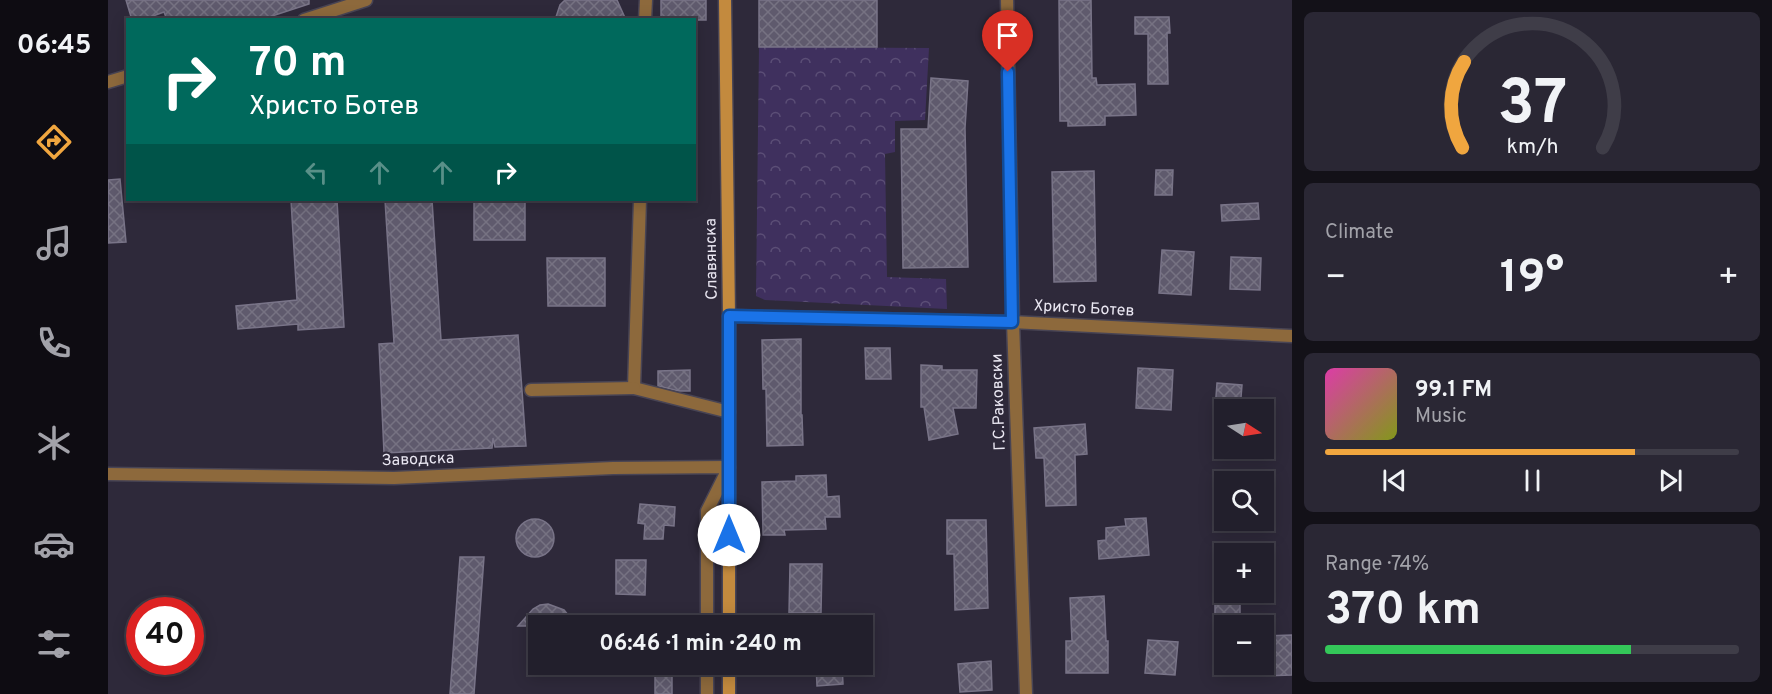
<!DOCTYPE html>
<meta charset="utf-8">
<style>
body{margin:0;font-family:Overpass,sans-serif;background:#2a2734;color:#f1f3f6;height:100vh;display:flex;flex-direction:column;font-size:22px;white-space:nowrap}
*{box-sizing:border-box;margin:0}
p{font-size:20px;color:#a2a2a9}
.icon{flex:none;width:33px;height:33px;fill:none;stroke:currentColor;stroke-width:2;stroke-linecap:round;stroke-linejoin:round}
.map{position:relative;flex:1;overflow:hidden}
.side{display:flex;flex-direction:column;gap:12px;padding:12px;background:#131118;width:480px}
.side>*{flex:none}
.banner{position:absolute;left:18px;top:18px;width:570px;height:183px;border-radius:0px;box-shadow:0 3px 15px #0003,0 0 0 2px #3f3d48;background:#00695c;color:#fff;overflow:hidden}
.needle{width:39px;rotate:102deg}
.buttons{position:absolute;left:1106px;top:399px;display:grid;gap:12px}
.buttons a{display:grid;place-items:center;width:60px;height:60px;border-radius:0px;background:#221f2c;box-shadow:0 3px 15px #0003,0 0 0 2px #3f3d48;font-size:30px}
.speed{position:absolute;left:18px;top:597px;display:flex;gap:12px;font-size:30px;font-weight:700;text-align:center}
.speed>*{display:grid;place-content:center;width:78px;height:78px;border-radius:50%;background:#221f2c;box-shadow:0 3px 15px #0003,0 0 0 2px #3f3d48;line-height:1}
.speed .limit{border:9px solid #d22;background:#fff;color:#111}
.pin{position:absolute;display:grid;place-items:center;width:51px;height:51px;color:#fff;margin:-62px -26px;border-radius:50% 50% 50% 0;rotate:-45deg;box-shadow:0 0 6px #0007}
.pin .icon{rotate:45deg}
.me{position:absolute;width:66px;margin:-33px;rotate:0deg;stroke-linejoin:round;filter:drop-shadow(0 0 4px #0008)}
.turn{display:flex;align-items:center;gap:21px;height:126px;padding:0 24px;font-size:27px}
.turn .icon{width:78px;height:78px;stroke-width:2.5}
.turn b{display:block;font-size:42px;line-height:51px}
.lanes{display:flex;align-items:center;height:57px;padding:0 24px;background:#0003;justify-content:center;gap:30px;direction:ltr}
.lanes .off{opacity:.35}
.big{font-size:45px;font-weight:700;line-height:1.1}
.side .card{flex:1;display:flex;flex-direction:column;justify-content:center;gap:9px;min-width:0;padding:0 21px;border-radius:9px;background:#2a2734}
.side .dial{align-items:center;gap:0}
.dial svg{height:156px;overflow:visible;fill:none;stroke:#3f3d48;stroke-width:7;stroke-linecap:round;text-anchor:middle}
.dial text{fill:#f1f3f6;stroke:none}
.song{display:flex;align-items:center;gap:18px}
.cover{width:72px;height:72px;border-radius:9px;background:linear-gradient(135deg,hsl(320 70% 55%),hsl(70 70% 35%))}
.played{height:6px;border-radius:3px;background:linear-gradient(90deg,#f0a63f 75%,#3f3d48 75%)}
.keys{display:flex;justify-content:space-around;direction:ltr}
.heat{display:flex;justify-content:space-between;align-items:center;font-size:33px;direction:ltr}
.charge{height:9px;border-radius:4px;background:linear-gradient(90deg,#34c759 74%,#3f3d48 0)}
.trip{position:absolute;left:420px;top:615px;width:345px;height:60px;border-radius:0px;background:#221f2c;box-shadow:0 3px 15px #0003,0 0 0 2px #3f3d48;font-weight:700;line-height:60px;text-align:center}
main{display:flex;flex:1;min-height:0}
.menu{display:flex;flex-direction:column;width:108px;justify-content:space-around;align-items:center;background:#0e0c12;color:#a2a2a9}
.menu .icon{width:42px;height:42px}
.menu .current{color:#f0a63f}
.menu b{font-size:27px;color:#f1f3f6}
.map>svg:first-child{display:block}
</style>
<main>
<nav class="menu">
<b>06:45</b>
<svg class="icon current" aria-label="directions" viewBox="0 0 24 24"><path d="M12 3l9 9-9 9-9-9zM9 14v-3h6M13 9l2 2-2 2"/></svg>
<svg class="icon" aria-label="music" viewBox="0 0 24 24"><path d="M9 18V5l10-2v13"/><circle cx="6" cy="18" r="3"/><circle cx="16" cy="16" r="3"/></svg>
<svg class="icon" aria-label="phone" viewBox="0 0 24 24"><path d="M5 4h4l2 5-3 2q2 4 5 5l2-3 5 2v4C11 20 4 13 5 4z"/></svg>
<svg class="icon" aria-label="climate" viewBox="0 0 24 24"><path d="M12 3v18M4 7l16 10M4 17L20 7"/></svg>
<svg class="icon" aria-label="car" viewBox="0 0 24 24"><path d="M5 17H2v-5l4-1 3-4h7l3 4 3 1v5h-3M9 17h6M6 11h13"/><circle cx="7" cy="17" r="2"/><circle cx="17" cy="17" r="2"/></svg>
<svg class="icon" aria-label="filters" viewBox="0 0 24 24"><path d="M4 7h16M4 17h16"/><circle cx="9" cy="7" r="2"/><circle cx="15" cy="17" r="2"/></svg>
</nav>
<div class="map">
<svg width="1184" height="694" viewBox="0 0 1184 694">
<defs>
<pattern id="park-crowns" width="20" height="18" patternUnits="userSpaceOnUse" patternTransform="scale(1.5)"><rect width="20" height="18" fill="#3f305e"/><path d="M2 6a3 3 0 1 1 6 0M12 15a3 3 0 1 1 6 0" fill="none" stroke="#5b4e76"/></pattern>
<pattern id="building-cross-hatch" width="8" height="8" patternUnits="userSpaceOnUse" patternTransform="scale(1.5)"><rect width="8" height="8" fill="#5f5a6d"/><path d="M0 0l8 8M0 8l8-8" fill="none" stroke="#767282"/></pattern>
</defs>
<rect width="100%" height="100%" fill="#2e293a"/>
<!-- park -->
<polygon fill="url(#park-crowns)" points="651,47 821,48 817,120 787,121 787,152 777,154 779,277 838,279 839,309 657,300 648,296"/>
<!-- building -->
<g fill="url(#building-cross-hatch)" stroke="#797488" stroke-width="1.5">
<polygon points="18,0 201,0 201,4 152,20 59,20 56,12 34,20 24,20"/>
<polygon points="457,0 509,0 518,20 447,20 452,5"/>
<rect x="553" y="0" width="45" height="20"/>
<rect x="651" y="0" width="118" height="47"/>
<polygon points="951,0 983,0 984,78 988,78 989,85 1027,84 1028,115 997,116 997,125 960,126 960,121 952,121"/>
<polygon points="1027,17 1061,17 1062,33 1059,33 1060,84 1040,84 1040,34 1027,34"/>
<polygon points="823,78 860,81 857,128 860,267 795,268 793,129 820,129"/>
<polygon points="1048,170 1065,170 1064,195 1047,195"/>
<polygon points="986,171 988,281 946,282 944,172"/>
<polygon points="12,179 18,242 0,243 0,180"/>
<polygon points="183,200 229,200 236,327 190,330 190,324 130,329 128,306 189,300"/>
<polygon points="277,200 324,200 333,340 410,335 418,446 387,447 385,438 384,448 276,453 271,344 286,343"/>
<rect x="366" y="201" width="51" height="39"/>
<polygon points="1150,203 1151,219 1114,221 1113,205"/>
<polygon points="1054,250 1086,252 1083,295 1051,293"/>
<polygon points="1123,257 1153,258 1152,290 1122,289"/>
<polygon points="439,258 497,258 497,306 440,306"/>
<polygon points="693,339 693,415 694,415 695,445 659,446 658,389 655,389 654,340"/>
<polygon points="757,348 782,348 783,379 758,379"/>
<polygon points="813,365 834,366 834,370 869,370 868,408 845,408 850,434 821,440 816,407 813,407"/>
<polygon points="1030,368 1065,370 1063,410 1028,408"/>
<polygon points="582,370 582,391 571,391 550,386 550,371"/>
<polygon points="1109,383 1134,385 1132,410 1107,410"/>
<polygon points="977,424 979,454 967,455 968,505 938,506 936,458 928,458 926,428"/>
<polygon points="718,475 719,497 731,496 732,517 717,517 718,529 676,530 677,535 655,535 654,482 688,481 688,476"/>
<polygon points="532,504 567,507 566,526 556,525 555,539 536,539 537,524 530,523"/>
<polygon points="1038,518 1041,555 991,559 990,541 998,540 998,528 1018,526 1017,519"/>
<circle cx="427" cy="538" r="19"/>
<polygon points="839,520 878,520 880,608 847,610 846,554 839,554"/>
<polygon points="352,557 376,557 366,694 342,694"/>
<polygon points="508,560 538,560 537,595 508,594"/>
<polygon points="682,564 714,564 713,613 681,613"/>
<polygon points="996,596 998,641 1000,641 1000,673 958,673 958,641 964,641 962,598"/>
<rect x="1107" y="601" width="25" height="25"/>
<polygon points="440,604 456,610 469,626 410,626 425,609 432,605"/>
<polygon points="1184,635 1184,675 1155,676 1155,636"/>
<polygon points="1040,640 1070,642 1067,675 1037,673"/>
<polygon points="883,661 884,690 852,692 850,664"/>
<rect x="547" y="664" width="17" height="30"/>
<polygon points="708,664 734,664 735,684 709,686"/>
</g>
<g fill="none" stroke-linecap="round" stroke-linejoin="round">
<defs>
<g id="lane">
<polyline points="196,20 258,0"/>
<polyline points="537,20 538,0"/>
<polyline points="0,82 20,76"/>
<polyline points="532,200 526,388 621,412"/>
<polyline points="423,390 526,388"/>
<polyline points="0,474 286,478 505,468 621,467 599,511 599,626"/>
<polyline points="599,664 599,694"/>
</g>
<g id="street">
<polyline points="899,0 905,322 918,694"/>
<polyline points="621,316 905,322 1184,336"/>
</g>
<g id="secondary">
<polyline points="617,0 621,316 621,626"/>
<polyline points="621,664 621,694"/>
</g>
</defs>
<!-- lane casing -->
<use href="#lane" stroke="#484454" stroke-width="15"/>
<!-- street casing -->
<use href="#street" stroke="#484454" stroke-width="15"/>
<!-- secondary casing -->
<use href="#secondary" stroke="#484454" stroke-width="15"/>
<!-- lane -->
<use href="#lane" stroke="#8d693c" stroke-width="12"/>
<!-- street -->
<use href="#street" stroke="#8d693c" stroke-width="12"/>
<!-- secondary -->
<use href="#secondary" stroke="#c38a3e" stroke-width="12"/>
</g>
<g fill="none" stroke-linecap="round" stroke-linejoin="round">
<defs>
<polyline id="route" points="621,535 621,316 904,322 900,72"/>
</defs>
<!-- route casing -->
<use href="#route" stroke="#114b97" stroke-width="15"/>
<!-- route -->
<use href="#route" stroke="#1a73e8" stroke-width="10"/>
</g>
<g text-anchor="middle" dominant-baseline="central" stroke-width="4.5" stroke-linejoin="round" paint-order="stroke">
<!-- street labels -->
<g font-size="16" fill="#eae7f2" stroke="#2e293a">
<text transform="translate(604 259) rotate(-91)">Славянска</text>
<text transform="translate(976 309) rotate(3)">Христо Ботев</text>
<text transform="translate(891 402) rotate(-92)">Г.С.Раковски</text>
<text transform="translate(310 460) rotate(-2)">Заводска</text>
</g>
</g>
</svg>
<div class="buttons">
<a><svg class="needle" viewBox="-14 -14 28 28"><path d="M0-13l5 13h-10z" fill="#e53935"/><path d="M0 13l5-13h-10z" fill="#a2a2a9"/></svg></a>
<a><svg class="icon" aria-label="search" viewBox="0 0 24 24"><circle cx="10" cy="10" r="6"/><path d="M15 15l6 6"/></svg></a>
<a>+</a>
<a>−</a>
</div>
<div class="speed"><div class="limit">40</div></div>
<div class="pin" style="left:900px;top:72px;background:#d93025"><svg class="icon" aria-label="arrive" viewBox="0 0 24 24"><path d="M6 21V4h12l-3 4 3 4H6"/></svg></div>
<svg class="me" style="left:621px;top:535px" viewBox="-20 -20 40 40"><circle r="19" fill="#fff"/><path d="M0-13L10 11 0 6-10 11z" fill="#1a73e8"/></svg>
<div class="trip">06:46 · 1 min · 240 m</div>
<div class="banner">
<div class="turn"><svg class="icon" aria-label="right" viewBox="0 0 24 24"><path d="M7 20v-9h11M14 6l5 5-5 5"/></svg><div><b>70 m</b>Христо Ботев</div></div>
<div class="lanes"><svg class="icon off" aria-label="left" viewBox="0 0 24 24"><path d="M17 20v-9H6M10 6l-5 5 5 5"/></svg><svg class="icon off" aria-label="ahead" viewBox="0 0 24 24"><path d="M12 20V5M6 11l6-6 6 6"/></svg><svg class="icon off" aria-label="ahead" viewBox="0 0 24 24"><path d="M12 20V5M6 11l6-6 6 6"/></svg><svg class="icon" aria-label="right" viewBox="0 0 24 24"><path d="M7 20v-9h11M14 6l5 5-5 5"/></svg></div>
</div>
</div>
<section class="side">
<div class="card dial"><svg viewBox="0 0 100 80">
<path d="M14 69A42 42 0 1 1 86 69"/>
<path d="M14 69A42 42 0 0 1 15 25" stroke="#f0a63f"/>
<text x="50" y="56" font-size="32" font-weight="700">37</text>
<text x="50" y="72" font-size="11">km/h</text>
</svg></div>
<div class="card"><p>Climate</p>
<div class="heat"><a>−</a><b class="big">19°</b><a>+</a></div>
</div>
<div class="card">
<div class="song"><i class="cover"></i><div><b>99.1 FM</b><p>Music</p></div></div>
<div class="played"></div>
<div class="keys"><svg class="icon" aria-label="previous" viewBox="0 0 24 24"><path d="M18 5L8 12l10 7zM5 5v14"/></svg><svg class="icon" aria-label="pause" viewBox="0 0 24 24"><path d="M8 5v14M16 5v14"/></svg><svg class="icon" aria-label="next" viewBox="0 0 24 24"><path d="M6 5l10 7-10 7zM19 5v14"/></svg></div>
</div>
<div class="card"><p>Range · 74%</p><b class="big">370 km</b><div class="charge"></div></div>
</section>
</main>
